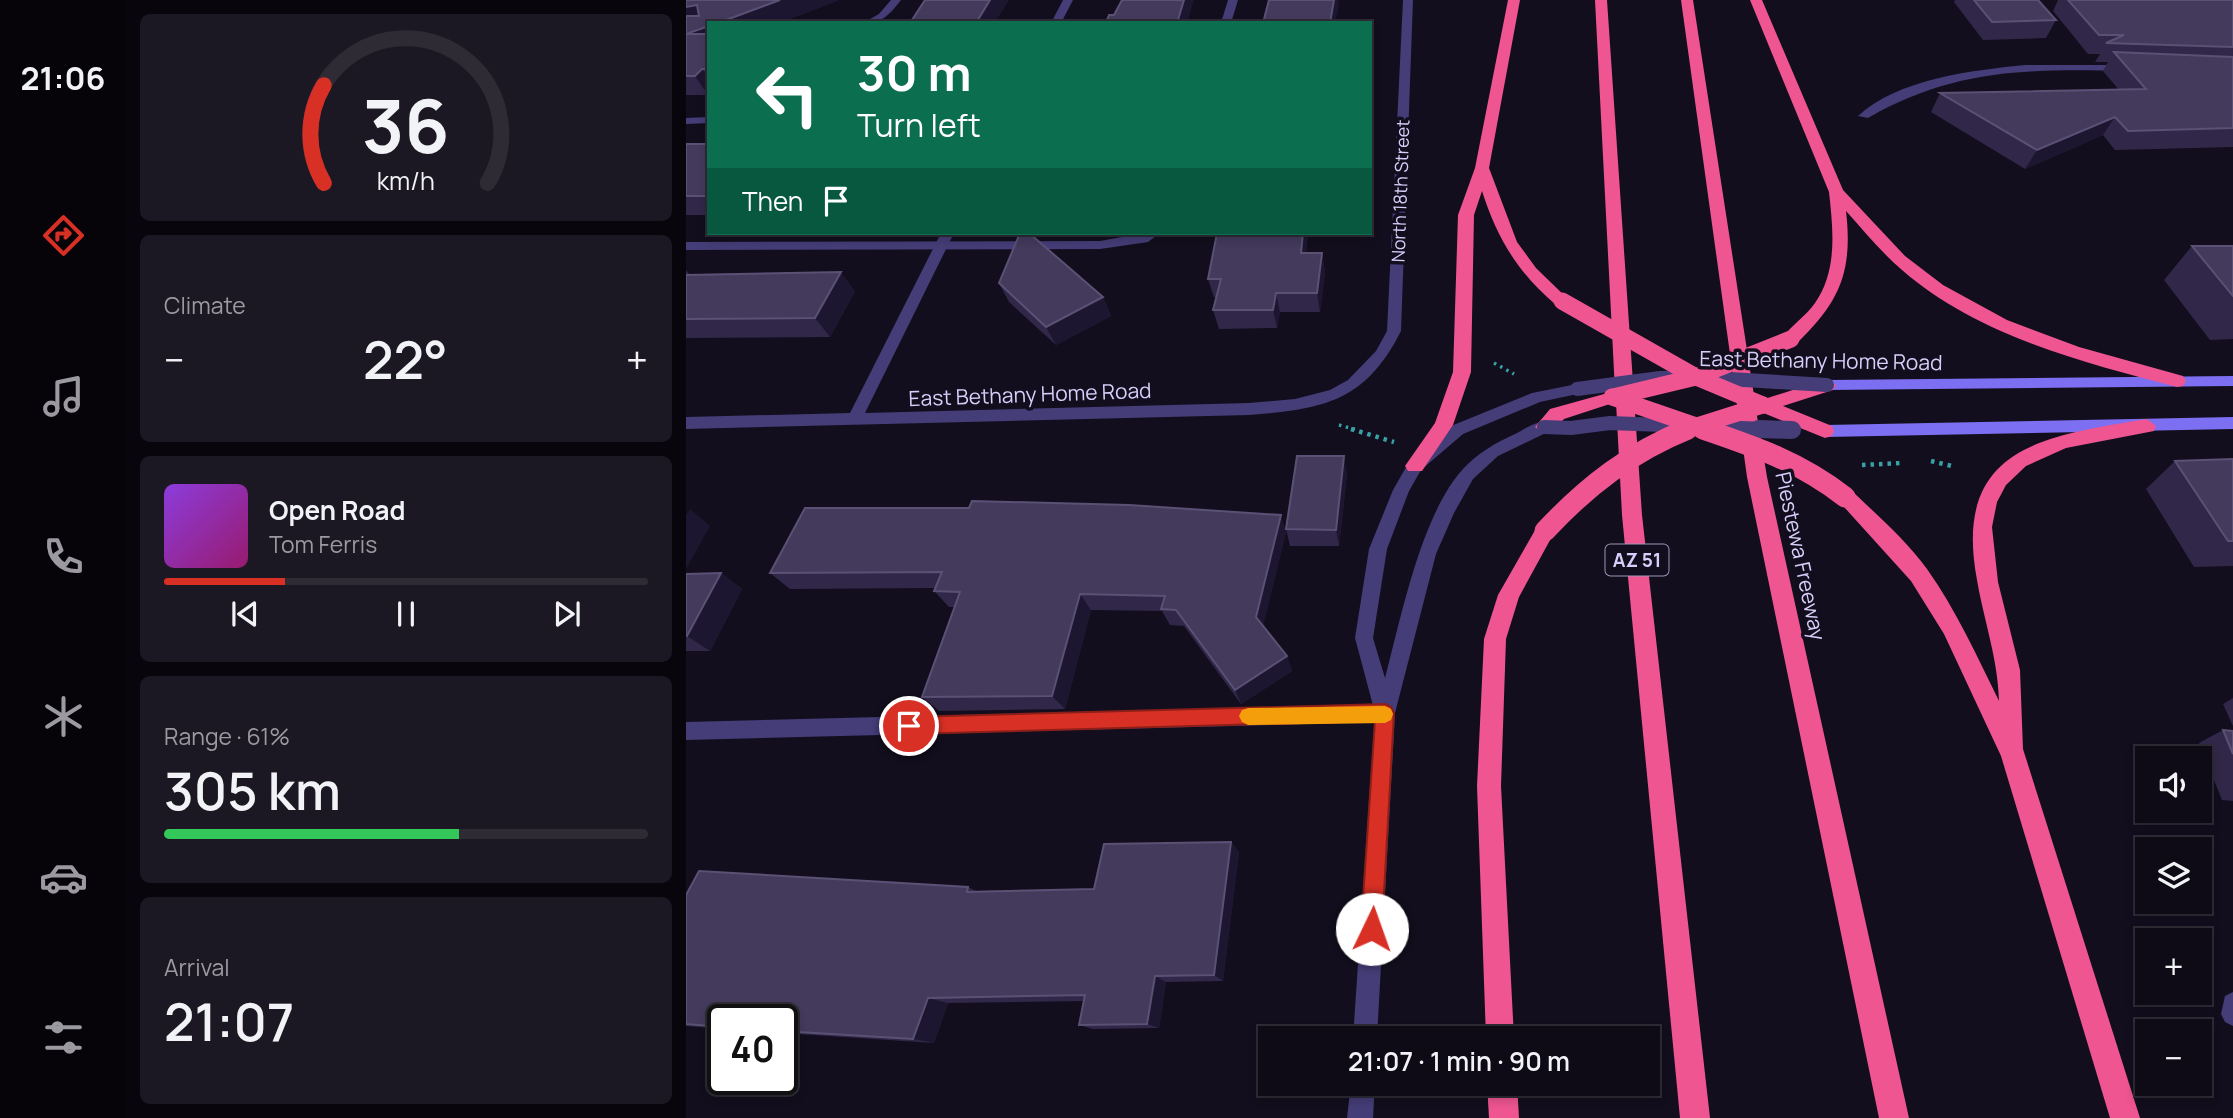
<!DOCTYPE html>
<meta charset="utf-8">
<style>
body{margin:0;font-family:Manrope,sans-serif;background:#1c1823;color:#f1f3f6;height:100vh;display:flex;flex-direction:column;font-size:26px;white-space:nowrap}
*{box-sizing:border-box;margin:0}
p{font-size:23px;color:#9b9aa1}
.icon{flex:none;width:38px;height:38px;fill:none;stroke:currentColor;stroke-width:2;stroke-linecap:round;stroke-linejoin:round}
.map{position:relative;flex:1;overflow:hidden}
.details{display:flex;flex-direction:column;gap:14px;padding:14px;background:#08060c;width:560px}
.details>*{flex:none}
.guide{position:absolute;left:21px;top:21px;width:665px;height:214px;border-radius:0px;box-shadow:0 4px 10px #0003,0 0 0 2px #2e2b35;background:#0b6e4f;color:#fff;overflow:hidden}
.tools{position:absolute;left:1449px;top:746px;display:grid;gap:14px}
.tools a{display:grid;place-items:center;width:77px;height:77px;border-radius:0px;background:#0e0a16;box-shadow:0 4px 10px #0003,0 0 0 2px #2e2b35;font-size:35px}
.speed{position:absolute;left:21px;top:1004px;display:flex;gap:14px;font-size:35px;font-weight:700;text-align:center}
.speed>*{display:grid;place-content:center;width:91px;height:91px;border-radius:50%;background:#0e0a16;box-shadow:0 4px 10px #0003,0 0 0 2px #2e2b35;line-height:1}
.speed .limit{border:4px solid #111;border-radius:10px;background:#fff;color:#111}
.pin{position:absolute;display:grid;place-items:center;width:60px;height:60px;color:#fff;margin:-30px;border:4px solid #fff;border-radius:50%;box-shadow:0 2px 7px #0007}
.me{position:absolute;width:77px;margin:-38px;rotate:3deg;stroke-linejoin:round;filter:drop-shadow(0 0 5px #0008)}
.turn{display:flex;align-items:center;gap:24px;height:147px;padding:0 35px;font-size:32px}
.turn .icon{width:91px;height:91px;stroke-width:2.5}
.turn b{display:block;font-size:49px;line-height:60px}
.then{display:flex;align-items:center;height:66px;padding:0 35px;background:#0003;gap:14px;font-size:26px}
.big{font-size:52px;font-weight:600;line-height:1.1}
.details .card{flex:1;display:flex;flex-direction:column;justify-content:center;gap:10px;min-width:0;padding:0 24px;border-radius:10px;background:#1c1823}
.details .dial{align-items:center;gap:0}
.dial svg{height:182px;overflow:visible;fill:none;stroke:#2e2b35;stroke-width:7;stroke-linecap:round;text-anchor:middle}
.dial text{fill:#f1f3f6;stroke:none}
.song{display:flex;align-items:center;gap:21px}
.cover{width:84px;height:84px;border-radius:10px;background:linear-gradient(135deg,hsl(270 70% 55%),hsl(320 70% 35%))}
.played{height:7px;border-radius:4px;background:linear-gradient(90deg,#d93025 25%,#2e2b35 25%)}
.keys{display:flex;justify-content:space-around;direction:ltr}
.heat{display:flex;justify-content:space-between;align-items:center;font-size:38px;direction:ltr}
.charge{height:10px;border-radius:5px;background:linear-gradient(90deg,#34c759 61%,#2e2b35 0)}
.trip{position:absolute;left:572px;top:1026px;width:402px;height:70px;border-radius:0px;background:#0e0a16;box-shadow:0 4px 10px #0003,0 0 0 2px #2e2b35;font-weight:600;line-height:70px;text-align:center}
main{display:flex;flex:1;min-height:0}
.tab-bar{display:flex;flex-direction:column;width:126px;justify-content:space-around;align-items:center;background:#060409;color:#9b9aa1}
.tab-bar .icon{width:49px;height:49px}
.tab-bar .selected{color:#d93025}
.tab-bar b{font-size:32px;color:#f1f3f6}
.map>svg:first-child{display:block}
</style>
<main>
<nav class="tab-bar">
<b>21:06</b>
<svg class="icon selected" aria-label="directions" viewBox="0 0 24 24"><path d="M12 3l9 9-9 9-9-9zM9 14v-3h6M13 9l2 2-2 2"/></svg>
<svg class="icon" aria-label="music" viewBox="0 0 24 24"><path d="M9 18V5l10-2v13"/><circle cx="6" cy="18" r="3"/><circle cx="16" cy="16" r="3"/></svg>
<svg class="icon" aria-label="phone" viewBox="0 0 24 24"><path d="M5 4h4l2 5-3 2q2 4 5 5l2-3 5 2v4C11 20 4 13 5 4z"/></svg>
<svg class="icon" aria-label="climate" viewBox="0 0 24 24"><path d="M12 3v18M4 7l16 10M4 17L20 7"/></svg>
<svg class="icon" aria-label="car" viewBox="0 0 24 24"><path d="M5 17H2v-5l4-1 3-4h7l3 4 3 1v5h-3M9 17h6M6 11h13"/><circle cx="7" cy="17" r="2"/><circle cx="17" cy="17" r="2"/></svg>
<svg class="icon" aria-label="filters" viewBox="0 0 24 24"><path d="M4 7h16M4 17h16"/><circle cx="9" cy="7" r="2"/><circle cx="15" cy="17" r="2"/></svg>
</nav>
<section class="details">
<div class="card dial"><svg viewBox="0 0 100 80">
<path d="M14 69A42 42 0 1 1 86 69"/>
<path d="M14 69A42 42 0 0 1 14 26" stroke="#d93025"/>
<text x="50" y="56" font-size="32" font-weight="700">36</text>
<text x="50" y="72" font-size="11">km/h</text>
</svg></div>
<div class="card"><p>Climate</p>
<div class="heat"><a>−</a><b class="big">22°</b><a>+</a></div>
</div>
<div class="card">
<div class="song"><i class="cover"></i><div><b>Open Road</b><p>Tom Ferris</p></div></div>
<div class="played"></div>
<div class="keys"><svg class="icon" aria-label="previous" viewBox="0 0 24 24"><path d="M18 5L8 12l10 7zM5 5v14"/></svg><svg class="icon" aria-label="pause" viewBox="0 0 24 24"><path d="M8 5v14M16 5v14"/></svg><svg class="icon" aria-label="next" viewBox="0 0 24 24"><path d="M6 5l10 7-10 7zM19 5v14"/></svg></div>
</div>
<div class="card"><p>Range · 61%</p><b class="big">305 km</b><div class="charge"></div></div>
<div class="card"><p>Arrival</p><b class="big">21:07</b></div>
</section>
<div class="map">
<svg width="1547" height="1118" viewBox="0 0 1547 1118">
<rect width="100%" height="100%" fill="#120e1d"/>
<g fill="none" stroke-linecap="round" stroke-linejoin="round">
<!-- path-far1 -->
<g stroke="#38a1a4" stroke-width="3.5" stroke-dasharray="2.5 4.5" stroke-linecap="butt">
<polyline points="808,363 828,374"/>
<polyline points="653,425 671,430"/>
</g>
<!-- path -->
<g stroke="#38a1a4" stroke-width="4.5" stroke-dasharray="3.5 5" stroke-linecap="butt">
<polyline points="665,429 708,442"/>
<polyline points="1245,461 1266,466"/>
<polyline points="1176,465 1216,463"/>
</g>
<!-- service -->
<g fill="#443d77" fill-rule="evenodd">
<path d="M 205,0 L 215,0 C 203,15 197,23 177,23 L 193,14 Z"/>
<polygon points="542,0 552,0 545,23 535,23"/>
<polygon points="458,233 474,233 462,242 414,249 0,250 0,242 414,241"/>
<polygon points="699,704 706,707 709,713 706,719 699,722 0,740 0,722"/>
</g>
<!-- minor -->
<g fill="#443d77" fill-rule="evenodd">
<polygon points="377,0 387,0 375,23 365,23"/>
<path d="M 717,0 L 727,0 L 715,331 C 679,402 638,409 563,415 L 0,429 L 0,417 L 164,413 L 255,233 L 268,233 L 179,413 L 563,403 L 609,399 L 644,390 L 662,380 L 690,351 L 701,331 Z"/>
<path d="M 1339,65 L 1442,65 L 1447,68 L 1442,71 C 1344,69 1269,68 1182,118 L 1172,116 C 1211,79 1288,70 1339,65 Z"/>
<polygon points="23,117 23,123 0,124 0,118"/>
<polygon points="1547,992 1547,1026 1539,1022 1535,1014 1539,996"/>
</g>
<!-- tertiary -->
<g fill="#443d77" fill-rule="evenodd">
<path d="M 891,384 L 899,389 L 896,393 L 854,402 L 777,434 L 735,470 L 723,491 L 701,549 L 687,638 L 699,678 C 715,618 735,515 777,469 C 792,453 809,443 829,434 C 839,429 852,419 864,423 L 866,427 L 864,431 L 812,456 L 787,479 L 768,513 L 750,554 L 709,713 L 691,1038 L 667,1038 L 689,713 L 669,638 L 683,549 L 707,490 L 723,462 L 765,426 L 846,393 Z"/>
<polygon points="665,1083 689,1083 687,1118 661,1118"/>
</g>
<!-- secondary -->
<g fill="#7d6ff1" fill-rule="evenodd">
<polygon points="1547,376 1547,386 1141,390 1133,385 1141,380"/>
<polygon points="1547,417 1547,429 1139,437 1131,431 1139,425"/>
</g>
<!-- motorway -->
<g fill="#ee5591" fill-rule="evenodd">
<path d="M 822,0 L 834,0 L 803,168 L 831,242 L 850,268 L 884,301 L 882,305 L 870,305 C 832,273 811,238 796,191 L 788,215 L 785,372 L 767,425 L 736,471 L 722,471 L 719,466 L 749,423 L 767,372 L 772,215 L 789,168 Z"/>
<polygon points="909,0 921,0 956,515 1024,1118 994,1118 936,515 930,402 878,419 865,432 858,434 849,427 864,409 929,391"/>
<polygon points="995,0 1007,0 1069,402 1141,379 1150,385 1147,390 1097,406 1146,426 1148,431 1146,436 1139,438 1070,410 1081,477 1223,1118 1193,1118 1061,477"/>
<path d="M 1064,0 L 1076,0 L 1157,190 L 1219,256 L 1257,285 L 1321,320 L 1393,347 L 1497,376 L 1500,381 L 1497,386 L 1491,387 C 1396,362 1292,336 1216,270 C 1195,252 1178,231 1160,211 C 1167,271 1154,302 1111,343 L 1099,343 L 1096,339 C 1105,325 1120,316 1129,303 C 1152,270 1147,229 1143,192 Z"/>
<path d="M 1461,419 L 1470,426 L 1468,431 L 1380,448 L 1340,466 L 1320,485 L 1311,502 L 1306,527 L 1312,582 L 1334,670 L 1337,749 L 1454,1118 L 1424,1118 L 1315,756 L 1258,634 L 1225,581 L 1149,497 L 1152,491 L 1166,491 C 1192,516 1220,540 1241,569 C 1270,610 1291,656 1313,701 C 1312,659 1298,621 1291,580 C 1266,447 1357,436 1461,419 Z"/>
<polygon points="859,523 866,525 869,531 833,597 820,639 815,786 828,1038 800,1038 791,786 798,639 812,595 852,525"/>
<polygon points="801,1083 831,1083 833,1118 803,1118"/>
</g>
<!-- tertiary-bridge-far1 -->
<g stroke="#443d77" stroke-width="14">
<polyline points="891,389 974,378 1010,377 1141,385"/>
<polyline points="858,427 885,428 924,423 1106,430"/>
</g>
<!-- tertiary-bridge -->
<polyline stroke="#443d77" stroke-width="18" points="1073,429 1106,430"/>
<!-- motorway-bridge-far1 -->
<g stroke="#ee5591" stroke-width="17">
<polyline points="876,301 1010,377 1077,405"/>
<polyline points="926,397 1022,430"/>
<polyline points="927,397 1010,377 1105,339"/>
<polyline points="998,430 1077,405"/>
</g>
<!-- motorway-bridge -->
<g stroke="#ee5591" stroke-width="21">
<path d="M 1017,429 C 1070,447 1114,462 1159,497"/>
<path d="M 859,531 C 901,486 945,452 1002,429"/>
</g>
</g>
<!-- wall -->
<g fill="#312849">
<polygon points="0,0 153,0 93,23 23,23 22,95 0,95"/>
<polygon points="1269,0 1352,0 1370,20 1360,38 1297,40 1268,2"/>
<polygon points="1372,0 1547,0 1547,147 1429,150 1417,135 1339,169 1245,112 1254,93 1433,90 1417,71 1422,62 1409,62 1414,54 1402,54 1367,11"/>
<rect x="0" y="144" width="23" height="71"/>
<polygon points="531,233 622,233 620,253 636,253 639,272 634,312 594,312 591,328 533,329 527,310 530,297 528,297 522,279"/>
<polygon points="1506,246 1547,246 1547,339 1524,340 1478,280"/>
<polygon points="0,270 4,275 169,291 144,337 0,338"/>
<polygon points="313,283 417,297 425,316 370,345 323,302"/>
<polygon points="1547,459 1547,566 1508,567 1460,489 1489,461"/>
<polygon points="661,474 653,546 604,546 600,529"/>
<polygon points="600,532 577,626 601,656 606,671 555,704 498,626 484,625 476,611 405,610 379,709 253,711 236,697 269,607 263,607 248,591 249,588 104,589 84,573"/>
<polygon points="35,573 56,589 24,651 0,651 0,574"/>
<polygon points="1547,698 1547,726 1537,704"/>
<polygon points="1537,730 1547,731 1547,801 1536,800 1513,743"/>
<polygon points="545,842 553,852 537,981 480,982 473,1028 407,1029 393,1025 398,1001 262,1003 248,1043 96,1033 96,1020 37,1020 37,1029 0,1026 0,895 282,887 290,891 408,889"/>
</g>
<!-- shaded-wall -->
<g fill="#1d1630">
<polygon points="94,0 153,0 93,23 32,23"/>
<polygon points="304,0 323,0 309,23 290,23"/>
<polygon points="498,0 508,0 501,23 491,23"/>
<polygon points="648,0 652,0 653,5 649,23 644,23"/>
<polygon points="11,5 23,23 0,27 0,7"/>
<polygon points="23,26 23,49 0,34"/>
<polygon points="16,69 23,78 22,95 9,76"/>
<polygon points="1429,117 1417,135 1339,169 1351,150"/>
<polygon points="617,233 622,233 618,272 615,253"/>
<polygon points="636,253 639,272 634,312 631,293"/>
<polygon points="155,272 169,291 144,337 129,318"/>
<polygon points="590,293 594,312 591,328 587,310"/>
<polygon points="417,297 425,316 370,345 360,327"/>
<polygon points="658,456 661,474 653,546 650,530"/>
<polygon points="4,509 24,526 0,569 0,515"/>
<polygon points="595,515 600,532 576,632 570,617"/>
<polygon points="35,573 56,589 24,651 1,636"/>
<polygon points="394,594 405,610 379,709 366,696"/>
<polygon points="601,656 606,671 555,704 549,690"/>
<polygon points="545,842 553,852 537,981 528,975"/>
<polygon points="469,976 480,982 473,1028 461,1024"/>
<polygon points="242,998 262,1003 248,1043 227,1039"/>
</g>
<!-- building -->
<g fill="#433a5c" stroke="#5a5175" stroke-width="2">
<polygon points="0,0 94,0 32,23 23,23 23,26 0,34 0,16 13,16 11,5 0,7"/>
<polygon points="239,0 304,0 290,23 224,23"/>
<polygon points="436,0 498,0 491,23 420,23 423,15 428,15"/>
<polygon points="583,0 648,0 644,23 577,23"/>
<polygon points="1288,0 1352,0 1370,20 1306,22"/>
<polygon points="1382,0 1547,0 1547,47 1420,43 1438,35 1413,35"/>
<polygon points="0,34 23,34 23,69 16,69 9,76 0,76"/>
<polygon points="1428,52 1547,57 1547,128 1442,131 1429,117 1351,150 1254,93 1460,89"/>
<rect x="0" y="144" width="23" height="52"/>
<polygon points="334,233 343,233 417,297 360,327 313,283"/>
<polygon points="531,233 617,233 615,253 636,253 631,293 590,293 587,310 527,310 535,279 522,279"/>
<polygon points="1506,246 1547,246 1547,296"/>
<polygon points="155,272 129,318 0,319 0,275"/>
<polygon points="611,456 658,456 650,530 600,529"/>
<polygon points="1547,459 1547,541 1542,541 1489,461"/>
<polygon points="286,501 443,505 595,515 570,617 601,656 549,690 490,610 475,609 479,596 394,594 366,696 236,697 274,592 248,591 256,572 84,573 119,508 283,508"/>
<polygon points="35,573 1,636 0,636 0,574"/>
<polygon points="1537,730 1547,731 1547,754"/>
<polygon points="545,842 528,975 469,976 461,1024 393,1025 399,995 242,998 227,1039 96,1031 96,1020 37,1020 37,1027 0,1024 0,895 13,871 282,887 281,892 408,889 418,844"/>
</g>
<!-- route -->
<polygon fill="#d93025" stroke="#8d1f18" stroke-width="2" points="699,704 705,707 708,713 696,929 693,937 686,940 678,937 675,929 689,721 223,734 217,732 214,726 217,720 223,717"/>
<!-- slow -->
<polygon fill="#f59e0b" points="699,706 705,709 707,714 705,720 699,723 562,725 556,722 553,716 556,710 562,708"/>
<g text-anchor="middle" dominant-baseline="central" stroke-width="7" stroke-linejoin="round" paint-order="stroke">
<!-- far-street labels -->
<g font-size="18" fill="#d7cefa" stroke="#120e1d">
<text transform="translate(714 191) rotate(-88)">North 18th Street</text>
</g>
<!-- shield labels -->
<rect fill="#120e1d" stroke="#9c94b8" stroke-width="2" x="919.5" y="544.5" width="63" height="31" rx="5"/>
<g font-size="19" font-weight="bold" fill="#d7cefa">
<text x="951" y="560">AZ 51</text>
</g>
<!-- street labels -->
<g font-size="21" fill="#d7cefa" stroke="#120e1d">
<text transform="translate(1135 360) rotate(1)">East Bethany Home Road</text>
<text transform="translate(344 394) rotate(-2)">East Bethany Home Road</text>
<text transform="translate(1115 556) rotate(78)">Piestewa Freeway</text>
</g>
</g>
</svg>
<div class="tools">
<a><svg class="icon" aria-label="sound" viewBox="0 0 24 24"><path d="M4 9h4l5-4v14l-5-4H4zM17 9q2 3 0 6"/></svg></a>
<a><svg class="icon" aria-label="layers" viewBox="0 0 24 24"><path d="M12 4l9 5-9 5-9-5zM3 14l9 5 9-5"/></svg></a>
<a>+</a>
<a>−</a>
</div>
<div class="speed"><div class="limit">40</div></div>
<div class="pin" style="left:223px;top:726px;background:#d93025"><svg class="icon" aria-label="arrive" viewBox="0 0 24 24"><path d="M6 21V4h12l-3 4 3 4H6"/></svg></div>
<svg class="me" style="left:686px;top:929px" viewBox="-20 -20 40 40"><circle r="19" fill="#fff"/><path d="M0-13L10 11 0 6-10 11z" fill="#d93025"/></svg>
<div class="trip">21:07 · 1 min · 90 m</div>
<div class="guide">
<div class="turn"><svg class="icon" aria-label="left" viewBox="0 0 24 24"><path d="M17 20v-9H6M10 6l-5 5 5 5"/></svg><div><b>30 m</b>Turn left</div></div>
<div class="then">Then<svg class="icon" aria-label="arrive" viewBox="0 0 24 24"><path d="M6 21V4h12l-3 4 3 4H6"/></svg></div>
</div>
</div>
</main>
